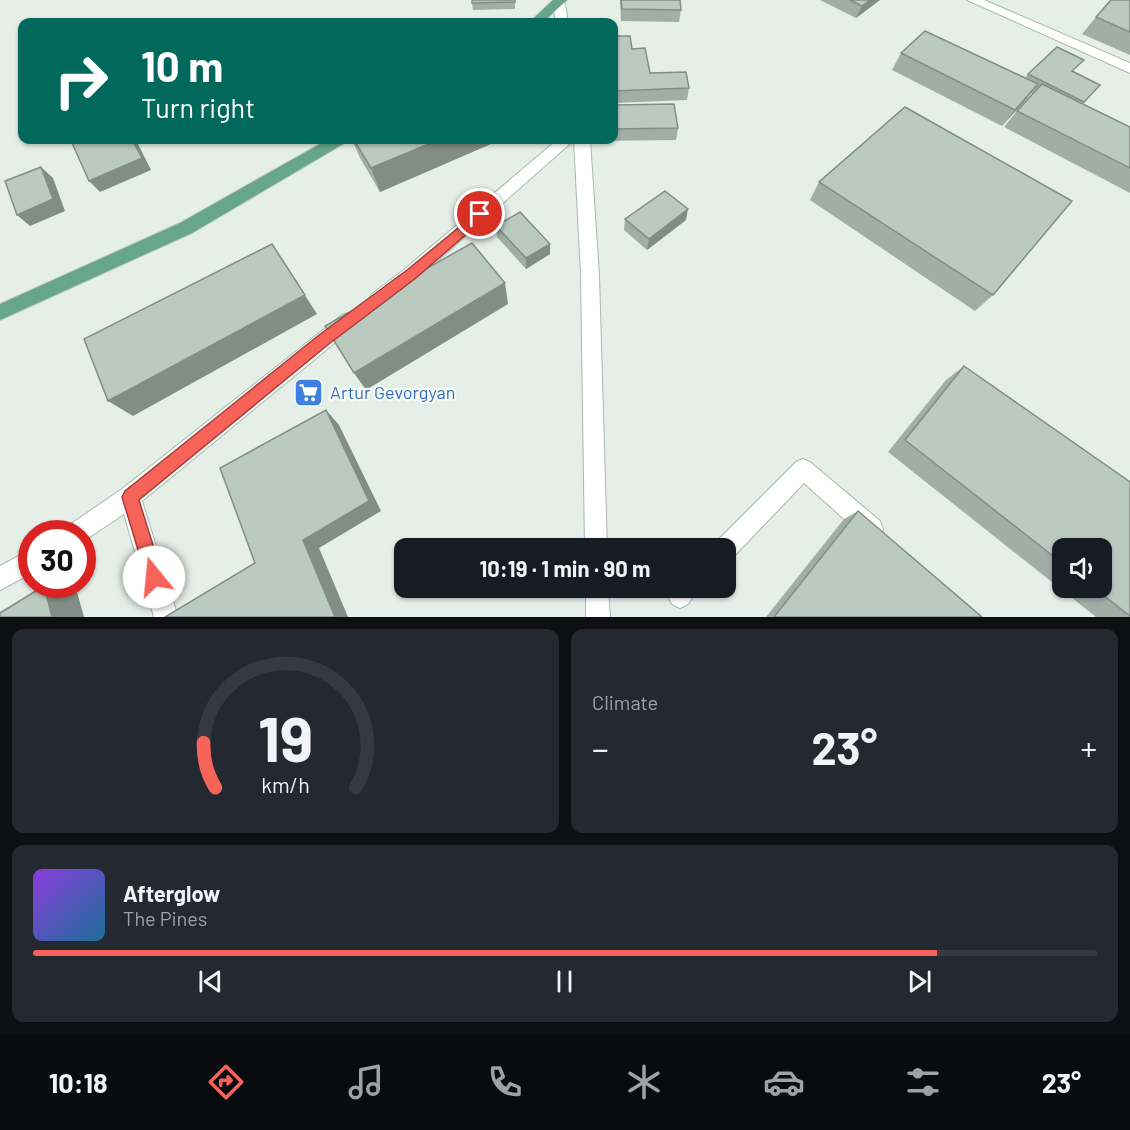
<!DOCTYPE html>
<meta charset="utf-8">
<style>
body{margin:0;font-family:Barlow,sans-serif;background:#242831;color:#f1f3f6;height:100vh;display:flex;flex-direction:column;font-size:22px;white-space:nowrap}
*{box-sizing:border-box;margin:0}
p{font-size:20px;color:#9ea1a6}
.icon{flex:none;width:33px;height:33px;fill:none;stroke:currentColor;stroke-width:2;stroke-linecap:round;stroke-linejoin:round}
.map{position:relative;height:617px;overflow:hidden}
.drawer{display:flex;flex-direction:column;gap:12px;padding:12px;background:#0d0f14;flex:1}
.drawer>*{flex:none}
.hud{position:absolute;left:18px;top:18px;width:600px;height:126px;border-radius:12px;box-shadow:0 2px 4px #0004;background:#00695c;color:#fff;overflow:hidden}
.buttons{position:absolute;left:1052px;top:538px;display:grid;gap:12px}
.buttons a{display:grid;place-items:center;width:60px;height:60px;border-radius:12px;background:#171b24;box-shadow:0 2px 4px #0004;font-size:30px}
.speed{position:absolute;left:18px;top:520px;display:flex;gap:12px;font-size:30px;font-weight:700;text-align:center}
.speed>*{display:grid;place-content:center;width:78px;height:78px;border-radius:50%;background:#171b24;box-shadow:0 2px 4px #0004;line-height:1}
.speed .limit{border:9px solid #d22;background:#fff;color:#111}
.pin{position:absolute;display:grid;place-items:center;width:51px;height:51px;color:#fff;margin:-26px;border:3px solid #fff;border-radius:50%;box-shadow:0 2px 6px #0007}
.me{position:absolute;width:66px;margin:-33px;rotate:343deg;stroke-linejoin:round;filter:drop-shadow(0 0 4px #0008)}
.turn{display:flex;align-items:center;gap:21px;height:126px;padding:0 24px;font-size:27px}
.turn .icon{width:78px;height:78px;stroke-width:2.5}
.turn b{display:block;font-size:42px;line-height:51px}
.big{font-size:45px;font-weight:700;line-height:1.1}
.drawer .widget{flex:1;display:flex;flex-direction:column;justify-content:center;gap:9px;min-width:0;padding:0 21px;border-radius:12px;background:#242831}
.drawer .dial{align-items:center;gap:0}
.dial svg{height:156px;overflow:visible;fill:none;stroke:#363941;stroke-width:7;stroke-linecap:round;text-anchor:middle}
.dial text{fill:#f1f3f6;stroke:none}
.song{display:flex;align-items:center;gap:18px}
.cover{width:72px;height:72px;border-radius:9px;background:linear-gradient(135deg,hsl(270 70% 55%),hsl(200 70% 35%))}
.played{height:6px;border-radius:3px;background:linear-gradient(90deg,#f86359 85%,#363941 85%)}
.keys{display:flex;justify-content:space-around;direction:ltr}
.heat{display:flex;justify-content:space-between;align-items:center;font-size:33px;direction:ltr}
.drawer .tiles{flex:1;display:grid;gap:12px;grid-template-columns:1fr 1fr}
.widget:last-child{grid-column:span 2}
.trip{position:absolute;left:394px;top:538px;width:342px;height:60px;border-radius:12px;background:#171b24;box-shadow:0 2px 4px #0004;font-weight:700;line-height:60px;text-align:center}
.menu{display:flex;height:96px;justify-content:space-around;align-items:center;background:#090b0e;color:#9ea1a6}
.menu .icon{width:42px;height:42px}
.menu .current{color:#f86359}
.menu b{font-size:27px;color:#f1f3f6}
.map>svg:first-child{display:block}
</style>
<div class="map">
<svg width="1130" height="617" viewBox="0 0 1130 617">
<rect width="100%" height="100%" fill="#e5efe8"/>
<g fill="none" stroke-linecap="round" stroke-linejoin="round">
<defs>
<g id="minor">
<polygon points="559,0 565,4 568,22 556,22 553,4"/>
<polygon points="967,0 984,0 1130,63 1130,73"/>
<polygon points="557,140 574,140 417,279 384,304 378,307 372,304 369,299 372,294 405,269"/>
<polygon points="574,140 590,140 599,275 607,549 585,549 581,275"/>
<polygon points="348,313 354,315 357,321 354,327 142,501 178,617 154,617 124,514 82,542 82,534 65,534 68,526 122,489 342,315"/>
<polygon points="803,459 810,462 880,521 883,529 880,537 872,540 864,537 804,483 733,557 726,560 726,549 714,549 717,541 796,462"/>
<polygon points="32,549 32,573 0,590 0,566"/>
<polygon points="586,588 608,588 610,617 586,617"/>
<polygon points="672,588 699,588 688,604 680,608 672,604 668,596"/>
</g>
<g id="major">
<polygon points="553,0 567,0 543,22 530,22"/>
<polygon points="327,140 346,140 343,144 192,233 0,320 0,304 180,223"/>
</g>
</defs>
<!-- minor casing -->
<use href="#minor" stroke="#a7b8ae" stroke-width="2"/>
<!-- major casing -->
<use href="#major" stroke="#c1cac6" stroke-width="2"/>
<!-- minor -->
<use href="#minor" fill="#fff" fill-rule="evenodd"/>
<!-- major -->
<use href="#major" fill="#67a68a" fill-rule="evenodd"/>
</g>
<!-- wall -->
<g fill="#a0aea6" fill-rule="evenodd">
<polygon points="515,0 515,9 473,10 472,3"/>
<polygon points="620,0 680,0 681,10 679,22 621,21"/>
<polygon points="820,0 880,0 856,18"/>
<polygon points="1130,0 1130,55 1082,34 1096,17"/>
<polygon points="614,36 632,49 650,73 689,88 687,100 614,103"/>
<polygon points="901,53 1025,78 1028,74 1074,72 1100,85 1083,104 1130,127 1130,193 1004,127 1017,111 1033,94 1031,93 1002,126 892,70"/>
<polygon points="614,105 678,128 676,140 596,141 596,140 614,140"/>
<polygon points="352,140 500,140 380,192 360,158"/>
<polygon points="819,182 993,295 975,311 810,200"/>
<polygon points="625,219 686,220 647,250 624,230"/>
<polygon points="496,226 550,254 526,269 497,237"/>
<path d="M 964,366 L 1130,482 L 1130,617 L 1096,617 L 888,452 L 946,380 ZM 1062,549 L 1101,588 L 1062,588 Z"/>
<polygon points="858,511 982,617 766,617 844,519"/>
</g>
<!-- shaded-wall -->
<g fill="#828d87">
<polygon points="870,0 880,0 856,18 862,6"/>
<polygon points="1038,84 1025,101 1002,126 1015,110"/>
<polygon points="132,140 136,140 151,170 100,192 89,181"/>
<polygon points="438,140 500,140 380,192 371,168"/>
<polygon points="41,167 53,178 65,211 30,226 17,215"/>
<polygon points="688,209 686,220 647,250 649,239"/>
<polygon points="272,244 317,314 133,416 108,401"/>
<polygon points="550,244 550,254 526,269 526,258"/>
<polygon points="505,283 508,304 366,390 354,373"/>
<polygon points="326,410 339,425 381,511 319,548 348,617 335,617 303,540"/>
<polygon points="44,586 77,592 84,617 52,617"/>
</g>
<!-- building -->
<g fill="#bacac1" stroke="#828d87" stroke-width="1.5">
<polygon points="472,0 515,0 515,2 472,3"/>
<polygon points="621,0 680,0 681,10 622,9"/>
<polygon points="850,0 870,0 862,6"/>
<polygon points="1111,0 1130,0 1130,32 1096,17"/>
<polygon points="925,31 1038,84 1015,110 901,53"/>
<polygon points="614,36 630,36 632,49 645,48 650,73 686,72 689,88 614,91"/>
<polygon points="1057,47 1084,60 1072,71 1100,85 1084,102 1028,74"/>
<polygon points="1042,84 1130,127 1130,168 1017,111"/>
<polygon points="674,104 678,128 614,129 614,105"/>
<polygon points="905,107 1072,201 993,295 819,182"/>
<polygon points="82,140 132,140 142,158 89,181 72,143"/>
<polygon points="354,140 438,140 371,168"/>
<polygon points="41,167 53,199 17,215 5,181"/>
<polygon points="665,191 688,209 649,239 625,219"/>
<polygon points="520,212 550,244 526,258 496,226"/>
<polygon points="472,243 505,283 354,373 325,326"/>
<polygon points="272,244 305,295 108,401 84,339"/>
<polygon points="964,366 1130,482 1130,616 1094,588 1101,588 1101,549 1062,549 1062,563 905,440"/>
<polygon points="326,410 369,501 303,540 335,617 165,617 255,563 220,468"/>
<polygon points="858,511 982,617 774,617"/>
<polygon points="44,586 52,617 0,617 0,613"/>
</g>
<!-- route -->
<polygon fill="#f86359" stroke="#a1403a" stroke-width="1.5" points="480,210 486,214 485,218 416,278 329,344 139,500 163,577 161,583 154,586 148,583 122,497 125,491 319,335 407,270"/>
<!-- icons -->
<defs>
<symbol id="supermarket-square" viewBox="-11 -11 22 22"><rect x="-9" y="-9" width="18" height="18" rx="4" fill="#3f7fe0" stroke="#f6fbf7"/><path d="M-6-5.5h2.5l.6 2H6L4.5 2H-2.5L-4.4-4H-6ZM-1.5 3.2a1.3 1.3 0 1 0 .1 0ZM3 3.2a1.3 1.3 0 1 0 .1 0Z" fill="#fff"/></symbol>
</defs>
<g fill-rule="evenodd">
<use href="#supermarket-square" x="292" y="376" width="33" height="33"/>
</g>
<g text-anchor="middle" dominant-baseline="central" stroke-width="4.5" stroke-linejoin="round" paint-order="stroke">
<!-- shop labels -->
<g font-size="18" fill="#366cbe" stroke="#f6fbf7" text-anchor="start">
<text x="330" y="392">Artur Gevorgyan</text>
</g>
</g>
</svg>
<div class="buttons">
<a><svg class="icon" aria-label="sound" viewBox="0 0 24 24"><path d="M4 9h4l5-4v14l-5-4H4zM17 9q2 3 0 6"/></svg></a>
</div>
<div class="speed"><div class="limit">30</div></div>
<div class="pin" style="left:480px;top:214px;background:#d93025"><svg class="icon" aria-label="arrive" viewBox="0 0 24 24"><path d="M6 21V4h12l-3 4 3 4H6"/></svg></div>
<svg class="me" style="left:154px;top:577px" viewBox="-20 -20 40 40"><circle r="19" fill="#fff"/><path d="M0-13L10 11 0 6-10 11z" fill="#f86359"/></svg>
<div class="trip">10:19 · 1 min · 90 m</div>
<div class="hud">
<div class="turn"><svg class="icon" aria-label="right" viewBox="0 0 24 24"><path d="M7 20v-9h11M14 6l5 5-5 5"/></svg><div><b>10 m</b>Turn right</div></div>
</div>
</div>
<section class="drawer">
<div class="tiles">
<div class="widget dial"><svg viewBox="0 0 100 80">
<path d="M14 69A42 42 0 1 1 86 69"/>
<path d="M14 69A42 42 0 0 1 8 46" stroke="#f86359"/>
<text x="50" y="56" font-size="32" font-weight="700">19</text>
<text x="50" y="72" font-size="11">km/h</text>
</svg></div>
<div class="widget"><p>Climate</p>
<div class="heat"><a>−</a><b class="big">23°</b><a>+</a></div>
</div>
<div class="widget">
<div class="song"><i class="cover"></i><div><b>Afterglow</b><p>The Pines</p></div></div>
<div class="played"></div>
<div class="keys"><svg class="icon" aria-label="previous" viewBox="0 0 24 24"><path d="M18 5L8 12l10 7zM5 5v14"/></svg><svg class="icon" aria-label="pause" viewBox="0 0 24 24"><path d="M8 5v14M16 5v14"/></svg><svg class="icon" aria-label="next" viewBox="0 0 24 24"><path d="M6 5l10 7-10 7zM19 5v14"/></svg></div>
</div>
</div>
</section>
<nav class="menu">
<b>10:18</b>
<svg class="icon current" aria-label="directions" viewBox="0 0 24 24"><path d="M12 3l9 9-9 9-9-9zM9 14v-3h6M13 9l2 2-2 2"/></svg>
<svg class="icon" aria-label="music" viewBox="0 0 24 24"><path d="M9 18V5l10-2v13"/><circle cx="6" cy="18" r="3"/><circle cx="16" cy="16" r="3"/></svg>
<svg class="icon" aria-label="phone" viewBox="0 0 24 24"><path d="M5 4h4l2 5-3 2q2 4 5 5l2-3 5 2v4C11 20 4 13 5 4z"/></svg>
<svg class="icon" aria-label="climate" viewBox="0 0 24 24"><path d="M12 3v18M4 7l16 10M4 17L20 7"/></svg>
<svg class="icon" aria-label="car" viewBox="0 0 24 24"><path d="M5 17H2v-5l4-1 3-4h7l3 4 3 1v5h-3M9 17h6M6 11h13"/><circle cx="7" cy="17" r="2"/><circle cx="17" cy="17" r="2"/></svg>
<svg class="icon" aria-label="filters" viewBox="0 0 24 24"><path d="M4 7h16M4 17h16"/><circle cx="9" cy="7" r="2"/><circle cx="15" cy="17" r="2"/></svg>
<b>23°</b>
</nav>
